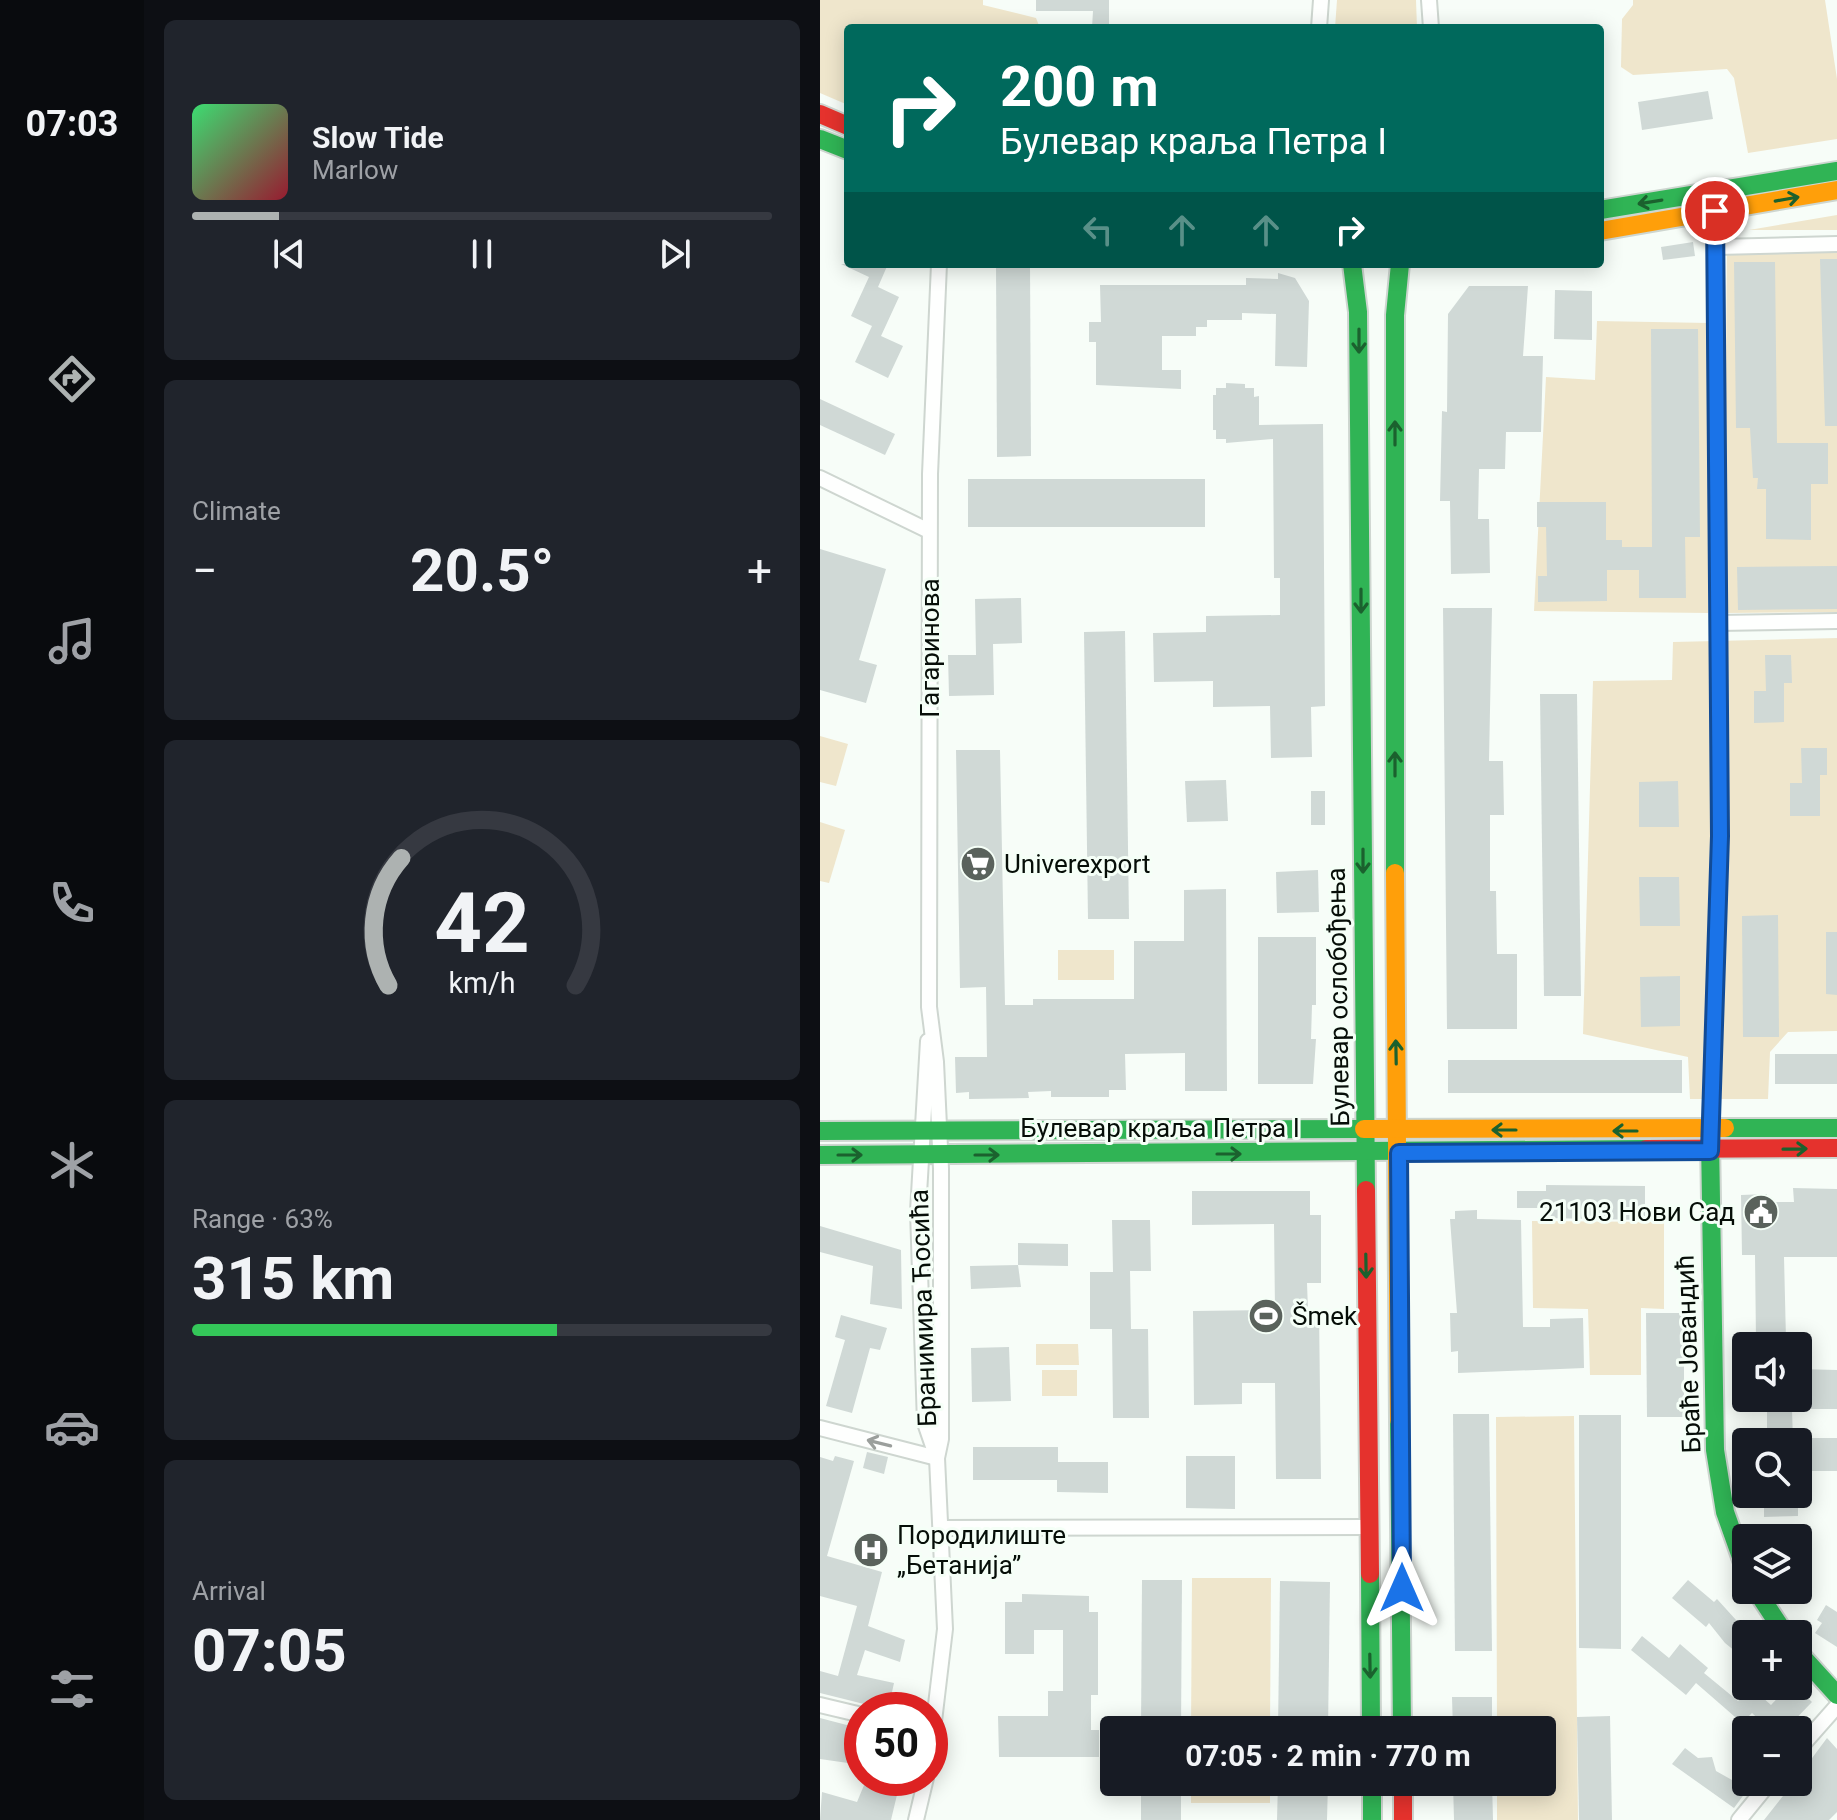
<!DOCTYPE html>
<meta charset="utf-8">
<style>
body{margin:0;font-family:Roboto,sans-serif;background:#20242c;color:#f1f3f6;height:100vh;display:flex;flex-direction:column;font-size:30px;white-space:nowrap}
*{box-sizing:border-box;margin:0}
p{font-size:26px;color:#9ea1a6}
.icon{flex:none;width:44px;height:44px;fill:none;stroke:currentColor;stroke-width:2;stroke-linecap:round;stroke-linejoin:round}
.map{position:relative;flex:1;overflow:hidden}
.side{display:flex;flex-direction:column;gap:20px;padding:20px;background:#0d0f14;width:676px}
.side>*{flex:none}
.hud{position:absolute;left:24px;top:24px;width:760px;height:244px;border-radius:8px;box-shadow:0 4px 20px #0003;background:#00695c;color:#fff;overflow:hidden}
.tools{position:absolute;left:912px;top:1332px;display:grid;gap:16px}
.tools a{display:grid;place-items:center;width:80px;height:80px;border-radius:8px;background:#171b24;box-shadow:0 4px 20px #0003;font-size:40px}
.speed{position:absolute;left:24px;top:1692px;display:flex;gap:16px;font-size:40px;font-weight:700;text-align:center}
.speed>*{display:grid;place-content:center;width:104px;height:104px;border-radius:50%;background:#171b24;box-shadow:0 4px 20px #0003;line-height:1}
.speed .limit{border:12px solid #d22;background:#fff;color:#111}
.pin{position:absolute;display:grid;place-items:center;width:68px;height:68px;color:#fff;margin:-34px;border:4px solid #fff;border-radius:50%;box-shadow:0 2px 8px #0007}
.me{position:absolute;width:88px;margin:-44px;rotate:0deg;stroke-linejoin:round;filter:drop-shadow(0 0 6px #0008)}
.turn{display:flex;align-items:center;gap:28px;height:168px;padding:0 24px;font-size:36px}
.turn .icon{width:104px;height:104px;stroke-width:2.5}
.turn b{display:block;font-size:56px;line-height:68px}
.lanes{display:flex;align-items:center;height:76px;padding:0 24px;background:#0003;justify-content:center;gap:40px;direction:ltr}
.lanes .off{opacity:.35}
.big{font-size:60px;font-weight:700;line-height:1.1}
.side .widget{flex:1;display:flex;flex-direction:column;justify-content:center;gap:12px;min-width:0;padding:0 28px;border-radius:12px;background:#20242c}
.side .dial{align-items:center;gap:0}
.dial svg{height:208px;overflow:visible;fill:none;stroke:#363941;stroke-width:7;stroke-linecap:round;text-anchor:middle}
.dial text{fill:#f1f3f6;stroke:none}
.song{display:flex;align-items:center;gap:24px}
.cover{width:96px;height:96px;border-radius:12px;background:linear-gradient(135deg,hsl(140 70% 55%),hsl(350 70% 35%))}
.played{height:8px;border-radius:4px;background:linear-gradient(90deg,#adb2b1 15%,#363941 15%)}
.keys{display:flex;justify-content:space-around;direction:ltr}
.heat{display:flex;justify-content:space-between;align-items:center;font-size:44px;direction:ltr}
.charge{height:12px;border-radius:6px;background:linear-gradient(90deg,#34c759 63%,#363941 0)}
.trip{position:absolute;left:280px;top:1716px;width:456px;height:80px;border-radius:8px;background:#171b24;box-shadow:0 4px 20px #0003;font-weight:700;line-height:80px;text-align:center}
main{display:flex;flex:1;min-height:0}
.dock{display:flex;flex-direction:column;width:144px;justify-content:space-around;align-items:center;background:#090b0e;color:#9ea1a6}
.dock .icon{width:56px;height:56px}
.dock .current{color:#adb2b1}
.dock b{font-size:36px;color:#f1f3f6}
.map>svg:first-child{display:block}
</style>
<main>
<nav class="dock">
<b>07:03</b>
<svg class="icon current" aria-label="directions" viewBox="0 0 24 24"><path d="M12 3l9 9-9 9-9-9zM9 14v-3h6M13 9l2 2-2 2"/></svg>
<svg class="icon" aria-label="music" viewBox="0 0 24 24"><path d="M9 18V5l10-2v13"/><circle cx="6" cy="18" r="3"/><circle cx="16" cy="16" r="3"/></svg>
<svg class="icon" aria-label="phone" viewBox="0 0 24 24"><path d="M5 4h4l2 5-3 2q2 4 5 5l2-3 5 2v4C11 20 4 13 5 4z"/></svg>
<svg class="icon" aria-label="climate" viewBox="0 0 24 24"><path d="M12 3v18M4 7l16 10M4 17L20 7"/></svg>
<svg class="icon" aria-label="car" viewBox="0 0 24 24"><path d="M5 17H2v-5l4-1 3-4h7l3 4 3 1v5h-3M9 17h6M6 11h13"/><circle cx="7" cy="17" r="2"/><circle cx="17" cy="17" r="2"/></svg>
<svg class="icon" aria-label="filters" viewBox="0 0 24 24"><path d="M4 7h16M4 17h16"/><circle cx="9" cy="7" r="2"/><circle cx="15" cy="17" r="2"/></svg>
</nav>
<section class="side">
<div class="widget">
<div class="song"><i class="cover"></i><div><b>Slow Tide</b><p>Marlow</p></div></div>
<div class="played"></div>
<div class="keys"><svg class="icon" aria-label="previous" viewBox="0 0 24 24"><path d="M18 5L8 12l10 7zM5 5v14"/></svg><svg class="icon" aria-label="pause" viewBox="0 0 24 24"><path d="M8 5v14M16 5v14"/></svg><svg class="icon" aria-label="next" viewBox="0 0 24 24"><path d="M6 5l10 7-10 7zM19 5v14"/></svg></div>
</div>
<div class="widget"><p>Climate</p>
<div class="heat"><a>−</a><b class="big">20.5°</b><a>+</a></div>
</div>
<div class="widget dial"><svg viewBox="0 0 100 80">
<path d="M14 69A42 42 0 1 1 86 69"/>
<path d="M14 69A42 42 0 0 1 19 20" stroke="#adb2b1"/>
<text x="50" y="56" font-size="32" font-weight="700">42</text>
<text x="50" y="72" font-size="11">km/h</text>
</svg></div>
<div class="widget"><p>Range · 63%</p><b class="big">315 km</b><div class="charge"></div></div>
<div class="widget"><p>Arrival</p><b class="big">07:05</b></div>
</section>
<div class="map">
<svg width="1017" height="1820" viewBox="0 0 1017 1820">
<rect width="100%" height="100%" fill="#f7fdf8"/>
<!-- green -->
<g fill="#efe6cc">
<polygon points="0,0 163,0 163,5 216,18 220,28 28,28 28,105 0,93"/>
<polygon points="517,0 596,0 597,28 515,28"/>
<polygon points="813,0 1005,0 1017,79 1017,139 928,153 914,78 907,69 813,75 801,67 802,19 813,5"/>
<polygon points="1017,215 1017,230 929,230"/>
<polygon points="907,251 1017,252 1017,612 904,613"/>
<polygon points="777,321 889,323 888,613 714,611 726,377 775,380"/>
<polygon points="1017,638 1017,1031 968,1032 950,1052 948,1099 870,1099 868,1057 763,1034 773,681 852,680 853,642"/>
<polygon points="0,736 28,744 16,786 0,782"/>
<polygon points="0,822 25,830 9,883 0,881"/>
<rect x="238" y="950" width="56" height="30"/>
<polygon points="712,1221 844,1222 844,1309 821,1308 821,1375 770,1375 768,1309 713,1308"/>
<polygon points="216,1344 258,1344 259,1365 216,1365"/>
<rect x="222" y="1370" width="35" height="26"/>
<polygon points="754,1416 758,1820 677,1820 677,1782 722,1782 722,1730 677,1730 676,1417"/>
<polygon points="372,1578 451,1578 450,1730 371,1730"/>
<rect x="371" y="1782" width="79" height="21"/>
</g>
<!-- building -->
<g fill="#d0d9d6">
<polygon points="216,0 289,0 289,28 272,28 273,11 216,11"/>
<polygon points="888,91 893,119 822,130 818,102"/>
<polygon points="873,242 875,256 843,260 841,247"/>
<polygon points="1000,259 1017,259 1017,426 1005,426"/>
<polygon points="914,262 955,262 957,443 1008,443 1008,484 991,484 991,540 946,539 946,489 937,489 938,478 933,478 930,428 916,428"/>
<polygon points="21,264 68,264 58,287 79,297 61,336 83,346 68,378 35,362 52,326 31,316 49,277"/>
<polygon points="176,264 210,264 211,456 177,457"/>
<polygon points="458,273 475,278 489,301 487,367 455,366 456,314 422,313 422,320 387,320 387,327 376,327 376,336 342,336 342,370 361,370 361,389 276,385 276,342 269,342 269,322 281,322 280,285 426,285 426,278 458,279"/>
<polygon points="649,286 708,286 703,356 723,356 721,432 686,432 685,469 659,469 658,519 669,519 670,573 631,574 630,501 620,501 622,411 627,412 628,314"/>
<polygon points="735,290 772,291 772,340 734,339"/>
<polygon points="831,329 878,329 880,537 865,537 866,598 819,598 819,570 787,570 787,601 718,602 718,576 727,576 726,527 717,527 717,502 786,502 786,540 802,540 802,547 832,547"/>
<polygon points="406,383 425,384 425,388 434,388 434,397 439,396 439,425 503,424 505,706 491,707 492,757 451,758 450,706 393,707 393,681 334,682 333,633 386,632 386,616 460,615 460,578 454,578 453,439 406,443 406,439 396,439 396,430 393,430 393,395 396,395 396,388 406,388"/>
<polygon points="0,399 75,434 65,455 0,425"/>
<rect x="148" y="479" width="237" height="48"/>
<polygon points="0,549 66,569 39,660 57,665 46,703 0,690"/>
<polygon points="1017,566 1017,609 918,610 917,567"/>
<polygon points="201,598 202,643 173,644 174,695 129,696 128,655 156,655 155,599"/>
<polygon points="623,608 672,608 669,761 683,761 684,815 670,815 670,891 676,891 677,954 697,954 697,1029 627,1029"/>
<polygon points="305,631 309,919 268,919 264,632"/>
<polygon points="945,655 971,655 972,683 964,683 964,722 934,723 934,691 946,691"/>
<polygon points="720,694 757,694 761,996 724,996"/>
<polygon points="981,748 1007,748 1007,775 1000,775 1000,816 970,816 970,783 982,783"/>
<polygon points="136,750 180,750 185,1005 213,1005 213,999 314,999 314,941 364,941 364,890 406,889 407,1091 365,1091 365,1053 305,1054 306,1090 289,1090 289,1097 231,1097 231,1091 208,1092 209,1098 149,1099 149,1092 136,1093 135,1057 167,1057 166,987 140,988"/>
<polygon points="406,780 408,821 367,822 365,781"/>
<polygon points="858,781 859,827 819,827 819,782"/>
<rect x="491" y="791" width="14" height="34"/>
<polygon points="498,870 499,912 457,913 456,872"/>
<polygon points="819,877 859,877 860,926 820,926"/>
<polygon points="958,915 959,1037 923,1037 922,916"/>
<polygon points="1006,932 1017,932 1017,995 1006,994"/>
<polygon points="438,937 496,937 496,1005 492,1005 491,1039 496,1039 493,1084 438,1084"/>
<polygon points="860,976 860,1026 821,1027 820,977"/>
<rect x="955" y="1054" width="62" height="30"/>
<rect x="628" y="1060" width="234" height="33"/>
<polygon points="726,1185 825,1186 825,1220 726,1218 726,1208 697,1208 697,1191 726,1191"/>
<polygon points="973,1188 1017,1189 1017,1257 964,1257 966,1340 936,1341 935,1255 922,1255 921,1195 947,1194 947,1202 974,1202"/>
<polygon points="372,1191 490,1191 490,1215 501,1215 501,1283 487,1283 488,1310 499,1309 501,1479 456,1479 455,1383 422,1383 422,1404 374,1405 373,1311 455,1310 454,1224 372,1225"/>
<polygon points="657,1210 657,1219 701,1220 703,1327 730,1327 730,1319 763,1318 764,1368 638,1373 638,1351 631,1352 630,1313 637,1313 630,1219 635,1219 635,1211"/>
<polygon points="292,1220 330,1220 331,1271 310,1271 311,1329 328,1329 329,1418 293,1418 292,1329 270,1329 270,1272 293,1272"/>
<polygon points="0,1226 81,1250 82,1309 50,1304 53,1266 0,1252"/>
<polygon points="198,1243 248,1244 248,1266 198,1265"/>
<polygon points="198,1265 201,1287 151,1289 150,1266"/>
<polygon points="826,1313 864,1313 864,1417 827,1417"/>
<polygon points="21,1315 67,1328 60,1350 50,1348 32,1413 6,1406 25,1340 15,1337"/>
<polygon points="189,1347 191,1401 152,1402 151,1348"/>
<polygon points="978,1369 1017,1370 1017,1409 972,1409 973,1442 947,1442 947,1409 925,1408 925,1398 978,1398"/>
<polygon points="633,1414 669,1414 672,1651 635,1651"/>
<polygon points="759,1415 801,1415 801,1649 759,1648"/>
<rect x="978" y="1438" width="39" height="33"/>
<polygon points="153,1447 238,1447 238,1462 288,1462 288,1493 237,1492 237,1480 153,1480"/>
<polygon points="47,1452 68,1457 64,1474 43,1468"/>
<polygon points="15,1456 34,1461 7,1556 62,1572 48,1626 85,1640 80,1662 45,1650 37,1675 74,1683 68,1710 0,1693 0,1671 18,1676 37,1606 0,1596 0,1457 13,1461"/>
<polygon points="366,1456 415,1456 415,1509 366,1508"/>
<polygon points="944,1494 978,1494 978,1516 944,1517"/>
<polygon points="322,1580 362,1580 361,1730 321,1730"/>
<polygon points="868,1580 894,1602 897,1599 926,1631 926,1660 905,1643 889,1623 886,1627 852,1598"/>
<polygon points="460,1581 510,1582 508,1730 458,1730"/>
<polygon points="202,1594 269,1596 269,1612 278,1612 278,1695 271,1695 271,1730 279,1730 279,1757 179,1757 178,1716 228,1716 228,1691 243,1691 243,1630 214,1630 214,1654 185,1654 185,1602 202,1602"/>
<polygon points="1006,1605 1017,1612 1017,1647 995,1633 1002,1623 997,1620"/>
<polygon points="822,1636 849,1658 860,1644 888,1668 884,1673 918,1701 932,1688 951,1705 969,1686 975,1686 992,1702 965,1730 950,1730 932,1713 922,1723 876,1683 866,1695 811,1650"/>
<polygon points="632,1697 672,1697 672,1730 633,1730"/>
<polygon points="790,1716 792,1820 759,1820 757,1717"/>
<polygon points="0,1718 42,1729 42,1765 0,1759"/>
<polygon points="1007,1738 1017,1749 1017,1812 1009,1820 944,1820 974,1782 978,1782 978,1777"/>
<polygon points="865,1748 878,1758 892,1757 896,1771 928,1789 914,1808 852,1764"/>
<polygon points="47,1778 81,1778 71,1820 0,1820 2,1792 37,1802"/>
<rect x="321" y="1782" width="40" height="38"/>
<polygon points="458,1782 508,1782 507,1820 457,1820"/>
<polygon points="633,1782 672,1782 673,1820 634,1820"/>
</g>
<g fill="none" stroke-linecap="round" stroke-linejoin="round">
<defs>
<g id="street">
<polyline points="609,0 611,28"/>
<polyline points="499,28 501,0"/>
<polyline points="897,247 1017,244"/>
<polyline points="0,478 109,531"/>
<polyline points="898,623 1017,621"/>
<polyline points="108,1041 98,1211 105,1423 117,1458"/>
<polyline points="890,1131 900,836 895,211"/>
<polyline points="0,1428 117,1458"/>
<polyline points="122,1528 549,1527"/>
<polyline points="0,1705 42,1715"/>
<polyline points="978,1750 1017,1706"/>
<polyline points="110,1755 125,1629 117,1458 121,1439 121,1169 116,1062 109,1007 110,474 119,264"/>
<polyline points="96,1820 106,1778"/>
<polyline points="919,1820 950,1782"/>
</g>
<g id="fast">
<polyline points="0,139 28,150"/>
<polyline points="780,210 1017,171"/>
<polyline points="532,264 538,312 546,1190"/>
<polyline points="575,873 575,315 580,264"/>
<polyline points="905,1128 1017,1128"/>
<polyline points="0,1131 544,1129"/>
<polyline points="890,1139 895,1450 905,1512 926,1571"/>
<polyline points="0,1155 826,1149"/>
<polyline points="579,1420 582,1730"/>
<polyline points="550,1574 551,1730"/>
<polyline points="936,1590 965,1634"/>
<polyline points="978,1652 1017,1695"/>
<polyline points="552,1782 552,1820"/>
</g>
<g id="slow">
<polyline points="780,231 1017,190"/>
<polyline points="575,873 579,1420"/>
<polyline points="544,1129 905,1128"/>
</g>
<g id="jam">
<polyline points="0,114 28,126"/>
<polyline points="826,1149 1017,1148"/>
<polyline points="546,1190 550,1574"/>
<polyline points="583,1782 583,1820"/>
</g>
</defs>
<!-- street casing -->
<use href="#street" stroke="#ced6d0" stroke-width="18"/>
<!-- fast casing -->
<use href="#fast" stroke="#ced6d0" stroke-width="22"/>
<!-- slow casing -->
<use href="#slow" stroke="#ced6d0" stroke-width="22"/>
<!-- jam casing -->
<use href="#jam" stroke="#ced6d0" stroke-width="22"/>
<!-- street -->
<use href="#street" stroke="#fefffe" stroke-width="14"/>
<!-- fast -->
<use href="#fast" stroke="#30b455" stroke-width="18"/>
<!-- slow -->
<use href="#slow" stroke="#ff9f0a" stroke-width="18"/>
<!-- jam -->
<use href="#jam" stroke="#e5322d" stroke-width="18"/>
</g>
<!-- one-way arrows -->
<defs><path id="oneway-shaft" d="M-6 0H5M1.5-3L5.5 0L1.5 3" fill="none" stroke-width="1.6" stroke-linecap="round" stroke-linejoin="round" transform="scale(2)"/></defs>
<g stroke="#1b612e">
<use href="#oneway-shaft" transform="translate(967 199) rotate(-10)"/>
<use href="#oneway-shaft" transform="translate(830 202) rotate(171)"/>
<use href="#oneway-shaft" transform="translate(539 341) rotate(90)"/>
<use href="#oneway-shaft" transform="translate(575 433) rotate(-90)"/>
<use href="#oneway-shaft" transform="translate(541 601) rotate(90)"/>
<use href="#oneway-shaft" transform="translate(575 764) rotate(-90)"/>
<use href="#oneway-shaft" transform="translate(543 861) rotate(90)"/>
<use href="#oneway-shaft" transform="translate(576 1052) rotate(-91)"/>
<use href="#oneway-shaft" transform="translate(684 1130) rotate(-180)"/>
<use href="#oneway-shaft" transform="translate(805 1131) rotate(180)"/>
<use href="#oneway-shaft" transform="translate(975 1149) rotate(-1)"/>
<use href="#oneway-shaft" transform="translate(409 1154)"/>
<use href="#oneway-shaft" transform="translate(30 1155)"/>
<use href="#oneway-shaft" transform="translate(167 1155)"/>
<use href="#oneway-shaft" transform="translate(546 1266) rotate(89)"/>
<use href="#oneway-shaft" transform="translate(550 1666) rotate(89)"/>
</g>
<use stroke="#9b9f9c" href="#oneway-shaft" transform="translate(59 1443) rotate(-166)"/>
<g fill="none" stroke-linecap="round" stroke-linejoin="round">
<defs>
<polyline id="route" points="582,1588 579,1153 890,1151 900,836 895,211"/>
</defs>
<!-- route casing -->
<use href="#route" stroke="#114b97" stroke-width="20"/>
<!-- route -->
<use href="#route" stroke="#1a73e8" stroke-width="14"/>
</g>
<!-- icons -->
<defs>
<symbol id="supermarket-disc" viewBox="-11 -11 22 22"><circle r="9.5" fill="#5a625c" stroke="#f5fff7"/><path d="M-6-5.5h2.5l.6 2H6L4.5 2H-2.5L-4.4-4H-6ZM-1.5 3.2a1.3 1.3 0 1 0 .1 0ZM3 3.2a1.3 1.3 0 1 0 .1 0Z" fill="#fff"/></symbol>
<symbol id="civic-disc" viewBox="-11 -11 22 22"><circle r="9.5" fill="#5a625c" stroke="#f5fff7"/><path d="M-.6-6.5H3V-4.5H.6V-3L4-1V1h2V6H-6V1h2V-1L-.6-3ZM-1.2 2.5V6h2.4V2.5Z" fill="#fff"/></symbol>
<symbol id="stadium-disc" viewBox="-11 -11 22 22"><circle r="9.5" fill="#5a625c" stroke="#f5fff7"/><path d="M0-5a6.5 5 0 1 0 0 10a6.5 5 0 1 0 0-10ZM-3.5-1.8h7v3.6h-7Z" fill="#fff"/></symbol>
<symbol id="hospital-disc" viewBox="-11 -11 22 22"><circle r="9.5" fill="#5a625c" stroke="#f5fff7"/><path d="M-5-5h3v3.5h4V-5h3V5h-3V1.5h-4V5h-3Z" fill="#fff"/></symbol>
</defs>
<g fill-rule="evenodd">
<use href="#supermarket-disc" x="138" y="844" width="40" height="40"/>
<use href="#civic-disc" x="921" y="1192" width="40" height="40"/>
<use href="#stadium-disc" x="426" y="1296" width="40" height="40"/>
<use href="#hospital-disc" x="31" y="1530" width="40" height="40"/>
</g>
<g text-anchor="middle" dominant-baseline="central" stroke-width="6" stroke-linejoin="round" paint-order="stroke">
<!-- street labels -->
<g font-size="26" fill="#060e08" stroke="#f5fff7">
<text transform="translate(110 648) rotate(-90)">Гагаринова</text>
<text transform="translate(518 997) rotate(-91)">Булевар ослобођења</text>
<text x="340" y="1128">Булевар краља Петра I</text>
<text transform="translate(103 1308) rotate(-92)">Бранимира Ћосића</text>
<text transform="translate(868 1354) rotate(-92)">Браће Јовандић</text>
</g>
<!-- poi labels -->
<g font-size="26" fill="#060e08" stroke="#f5fff7" text-anchor="start">
<text x="184" y="864">Univerexport</text>
<text x="915" y="1212" text-anchor="end">21103 Нови Сад</text>
<text x="472" y="1316">Šmek</text>
<text x="77" y="1535">Породилиште<tspan x="77" dy="30">„Бетанија”</tspan></text>
</g>
</g>
</svg>
<div class="tools">
<a><svg class="icon" aria-label="sound" viewBox="0 0 24 24"><path d="M4 9h4l5-4v14l-5-4H4zM17 9q2 3 0 6"/></svg></a>
<a><svg class="icon" aria-label="search" viewBox="0 0 24 24"><circle cx="10" cy="10" r="6"/><path d="M15 15l6 6"/></svg></a>
<a><svg class="icon" aria-label="layers" viewBox="0 0 24 24"><path d="M12 4l9 5-9 5-9-5zM3 14l9 5 9-5"/></svg></a>
<a>+</a>
<a>−</a>
</div>
<div class="speed"><div class="limit">50</div></div>
<div class="pin" style="left:895px;top:211px;background:#d93025"><svg class="icon" aria-label="arrive" viewBox="0 0 24 24"><path d="M6 21V4h12l-3 4 3 4H6"/></svg></div>
<svg class="me" style="left:582px;top:1588px" viewBox="-20 -20 40 40"><path d="M0-17L14 15 0 8-14 15z" fill="#1a73e8" stroke="#fff" stroke-width="4"/></svg>
<div class="trip">07:05 · 2 min · 770 m</div>
<div class="hud">
<div class="turn"><svg class="icon" aria-label="right" viewBox="0 0 24 24"><path d="M7 20v-9h11M14 6l5 5-5 5"/></svg><div><b>200 m</b>Булевар краља Петра I</div></div>
<div class="lanes"><svg class="icon off" aria-label="left" viewBox="0 0 24 24"><path d="M17 20v-9H6M10 6l-5 5 5 5"/></svg><svg class="icon off" aria-label="ahead" viewBox="0 0 24 24"><path d="M12 20V5M6 11l6-6 6 6"/></svg><svg class="icon off" aria-label="ahead" viewBox="0 0 24 24"><path d="M12 20V5M6 11l6-6 6 6"/></svg><svg class="icon" aria-label="right" viewBox="0 0 24 24"><path d="M7 20v-9h11M14 6l5 5-5 5"/></svg></div>
</div>
</div>
</main>
